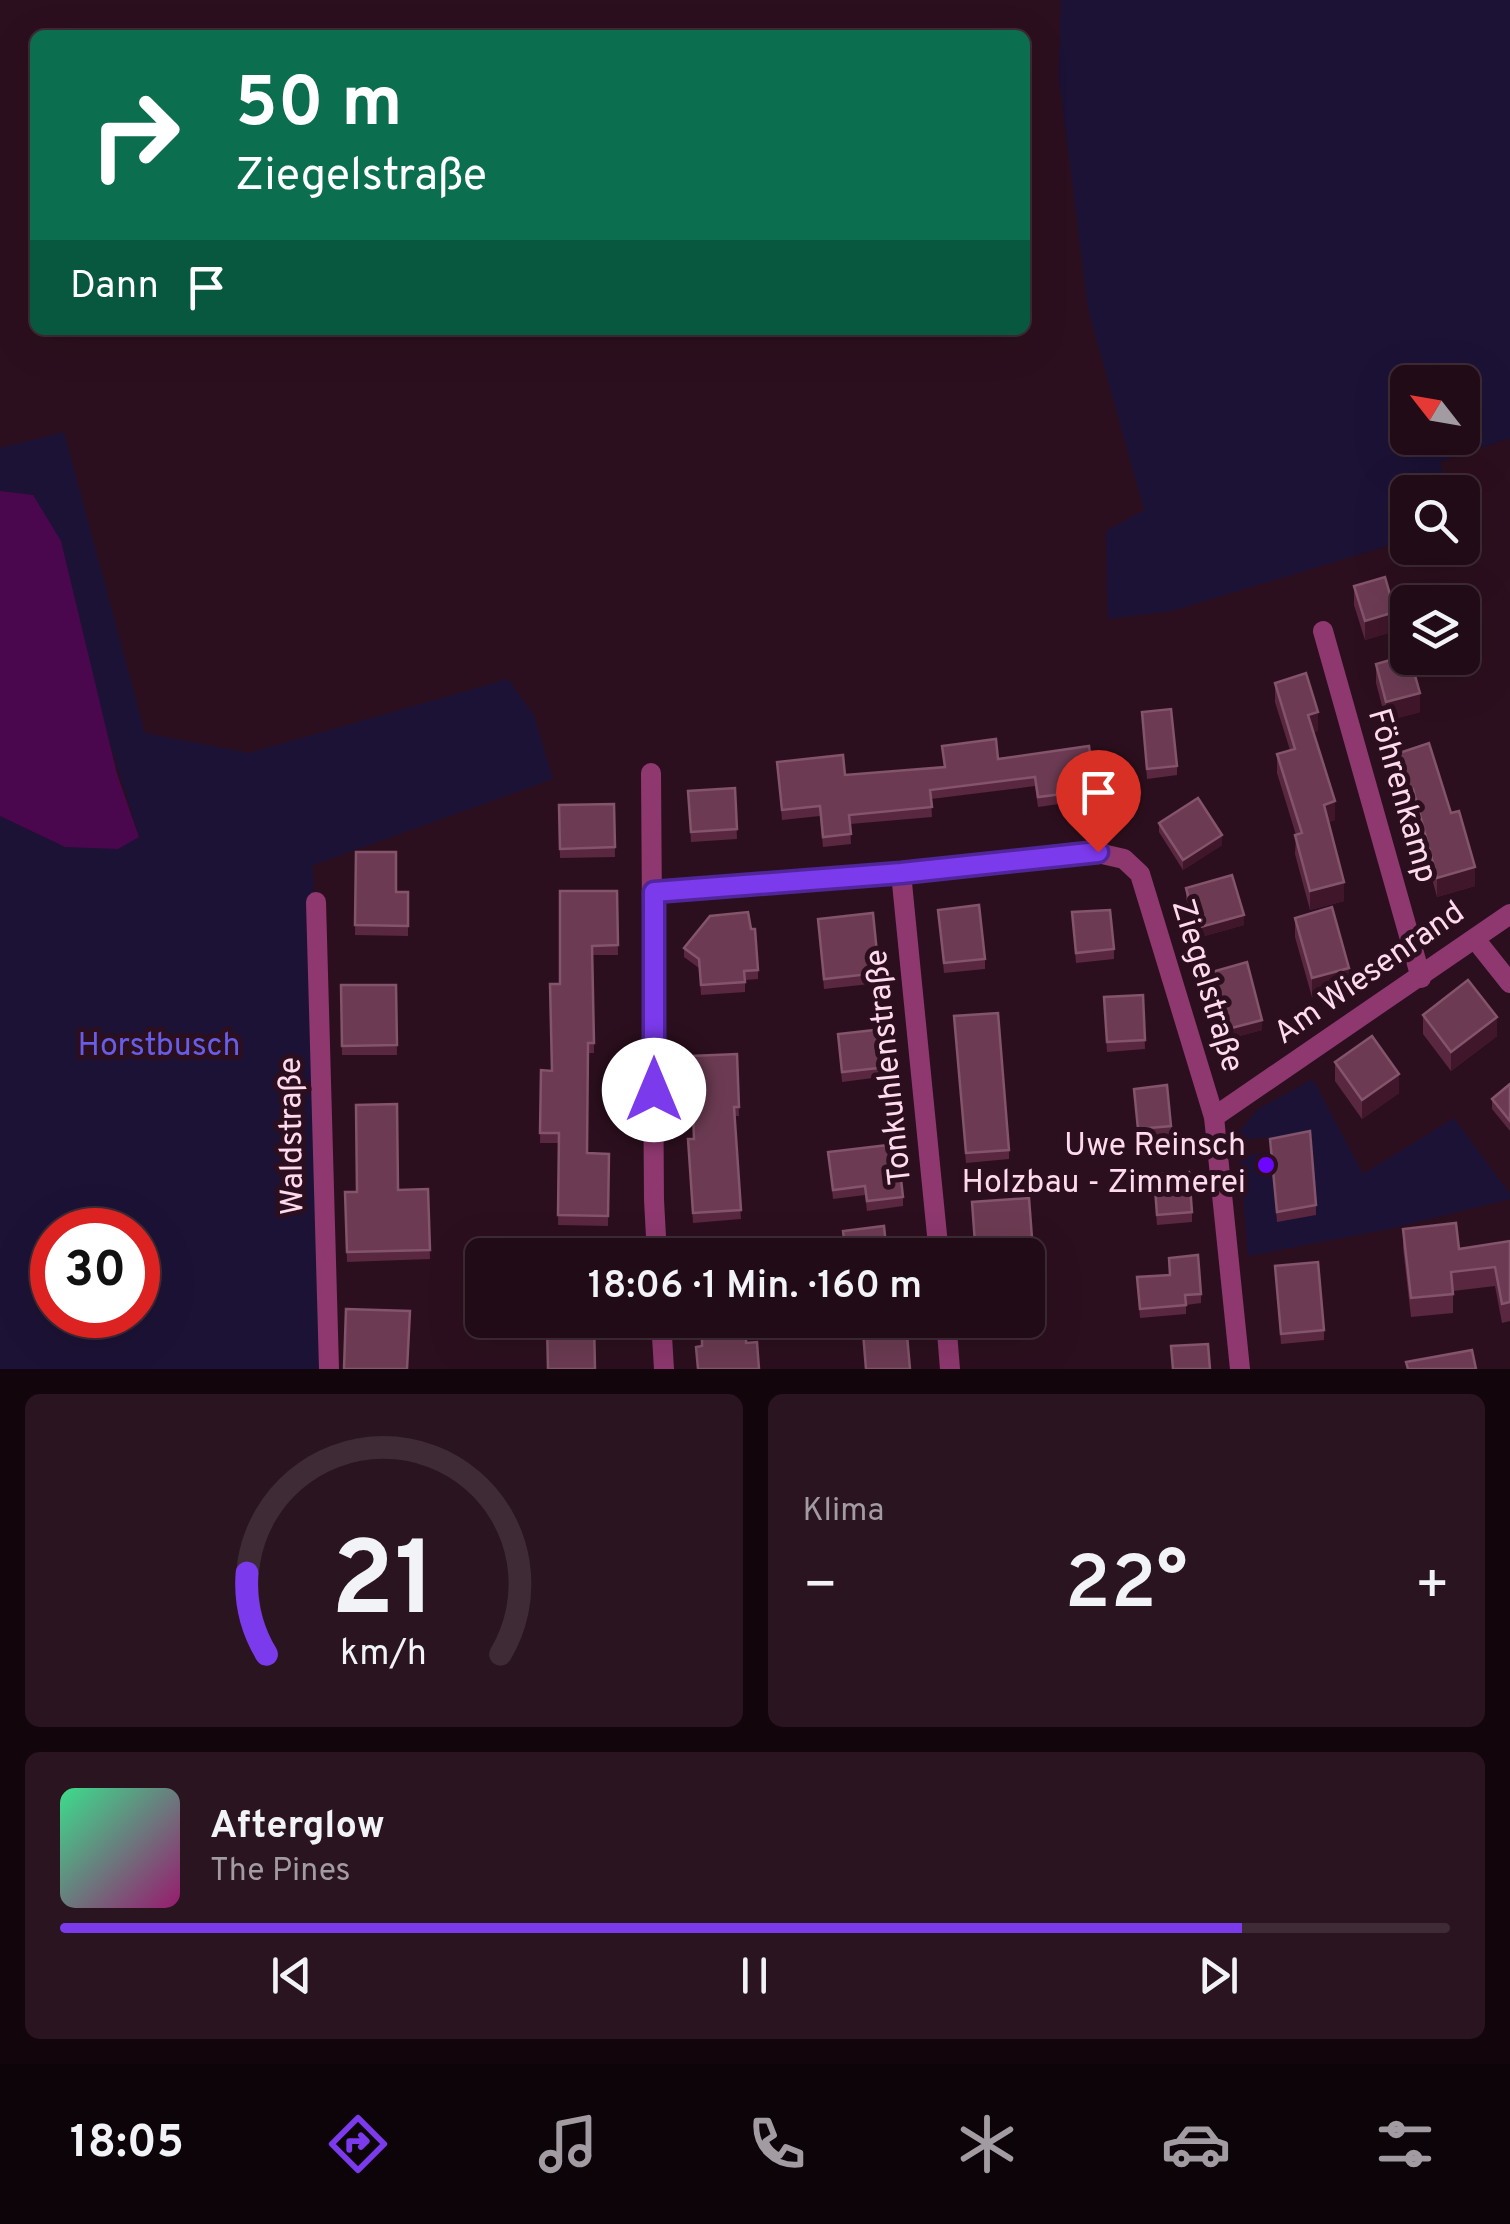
<!DOCTYPE html>
<html lang="de">
<meta charset="utf-8">
<style>
body{margin:0;font-family:Overpass,sans-serif;background:#29141f;color:#f1f3f6;height:100vh;display:flex;flex-direction:column;font-size:38px;white-space:nowrap}
*{box-sizing:border-box;margin:0}
p{font-size:32px;color:#a29ba1}
.icon{flex:none;width:55px;height:55px;fill:none;stroke:currentColor;stroke-width:2;stroke-linecap:round;stroke-linejoin:round}
.map{position:relative;height:1369px;overflow:hidden}
.sheet{display:flex;flex-direction:column;gap:25px;padding:25px;background:#12060c;flex:1}
.sheet>*{flex:none}
.top-card{position:absolute;left:30px;top:30px;width:1000px;height:305px;border-radius:15px;box-shadow:0 10px 40px #0002,0 0 0 2px #3e2b35;background:#0b6e4f;color:#fff;overflow:hidden}
.needle{width:65px;rotate:301deg}
.fabs{position:absolute;left:1390px;top:365px;display:grid;gap:20px}
.fabs a{display:grid;place-items:center;width:90px;height:90px;border-radius:15px;background:#210b16;box-shadow:0 10px 40px #0002,0 0 0 2px #3e2b35;font-size:50px}
.speed{position:absolute;left:30px;top:1208px;display:flex;gap:20px;font-size:50px;font-weight:700;text-align:center}
.speed>*{display:grid;place-content:center;width:130px;height:130px;border-radius:50%;background:#210b16;box-shadow:0 10px 40px #0002,0 0 0 2px #3e2b35;line-height:1}
.speed .limit{border:15px solid #d22;background:#fff;color:#111}
.pin{position:absolute;display:grid;place-items:center;width:85px;height:85px;color:#fff;margin:-102px -42px;border-radius:50% 50% 50% 0;rotate:-45deg;box-shadow:0 0 10px #0007}
.pin .icon{rotate:45deg}
.me{position:absolute;width:110px;margin:-55px;rotate:0deg;stroke-linejoin:round;filter:drop-shadow(0 0 8px #0008)}
.turn{display:flex;align-items:center;gap:35px;height:210px;padding:0 40px;font-size:45px}
.turn .icon{width:130px;height:130px;stroke-width:2.5}
.turn b{display:block;font-size:70px;line-height:85px}
.then{display:flex;align-items:center;height:95px;padding:0 40px;background:#0003;gap:20px;font-size:38px}
.big{font-size:75px;font-weight:600;line-height:1.1}
.sheet .tile{flex:1;display:flex;flex-direction:column;justify-content:center;gap:15px;min-width:0;padding:0 35px;border-radius:15px;background:#29141f}
.sheet .dial{align-items:center;gap:0}
.dial svg{height:260px;overflow:visible;fill:none;stroke:#3e2b35;stroke-width:7;stroke-linecap:round;text-anchor:middle}
.dial text{fill:#f1f3f6;stroke:none}
.song{display:flex;align-items:center;gap:30px}
.cover{width:120px;height:120px;border-radius:15px;background:linear-gradient(135deg,hsl(150 70% 55%),hsl(320 70% 35%))}
.played{height:10px;border-radius:5px;background:linear-gradient(90deg,#7c3aed 85%,#3e2b35 85%)}
.keys{display:flex;justify-content:space-around;direction:ltr}
.heat{display:flex;justify-content:space-between;align-items:center;font-size:55px;direction:ltr}
.sheet .tiles{flex:1;display:grid;gap:25px;grid-template-columns:1fr 1fr}
.tile:last-child{grid-column:span 2}
.trip{position:absolute;left:465px;top:1238px;width:580px;height:100px;border-radius:15px;background:#210b16;box-shadow:0 10px 40px #0002,0 0 0 2px #3e2b35;font-weight:600;line-height:100px;text-align:center}
.tabs{display:flex;height:160px;justify-content:space-around;align-items:center;background:#0d0409;color:#a29ba1}
.tabs .icon{width:70px;height:70px}
.tabs .on{color:#7c3aed}
.tabs b{font-size:45px;color:#f1f3f6}
.map>svg:first-child{display:block}
</style>
<div class="map">
<svg width="1510" height="1369" viewBox="0 0 1510 1369">
<rect width="100%" height="100%" fill="#2c0f1e"/>
<!-- green -->
<g fill="#1c1236" fill-rule="evenodd">
<path d="M 1061,0 L 1510,0 L 1510,438 L 1440,462 L 1448,492 L 1408,492 L 1407,540 L 1172,611 L 1108,619 L 1106,531 L 1144,510 L 1088,309 L 1059,78 ZM 1408,382 L 1462,382 L 1462,438 L 1408,438 Z"/>
<path d="M 64,432 L 145,733 L 249,753 L 508,679 L 534,715 L 553,779 L 313,865 L 326,1369 L 0,1369 L 0,816 L 65,847 L 139,837 L 33,496 L 0,491 L 0,448 ZM 52,1230 L 138,1230 L 138,1315 L 52,1315 Z"/>
<path d="M 1313,1079 L 1363,1174 L 1454,1118 L 1510,1194 L 1510,1199 L 1389,1229 L 1248,1256 L 1238,1133 L 1258,1109 ZM 1268,1137 L 1270,1152 L 1244,1156 L 1242,1140 Z"/>
</g>
<!-- water -->
<polygon fill="#4a074d" points="0,491 33,495 61,541 117,774 139,837 118,849 65,847 0,816"/>
<g fill="none" stroke-linecap="round" stroke-linejoin="round">
<!-- minor -->
<g stroke="#8e386f" stroke-width="20">
<polyline points="1323,631 1421,978"/>
<polyline points="651,773 654,1200 657,1255"/>
<polyline points="901,873 939,1255"/>
<polyline points="653,892 901,873 1098,853 1124,859 1140,874 1214,1117 1240,1369"/>
<polyline points="316,902 329,1369"/>
<polyline points="1475,939 1510,983"/>
<polyline points="1214,1117 1510,914"/>
<polyline points="661,1320 664,1369"/>
<polyline points="946,1320 950,1369"/>
</g>
</g>
<!-- wall -->
<g fill="#5a2740">
<polygon points="1354,586 1395,631 1365,640 1354,605"/>
<polygon points="1376,664 1420,712 1386,721 1376,683"/>
<polygon points="1275,683 1318,731 1313,732 1335,820 1329,822 1344,901 1310,910 1295,854 1296,835 1277,773 1277,754 1290,750 1275,702"/>
<polygon points="1142,712 1177,766 1177,775 1147,779"/>
<polygon points="942,746 998,759 1095,790 1095,799 1038,807 1035,786 931,799 932,817 850,824 851,844 823,847 820,816 782,820 777,762 845,775 944,767"/>
<polygon points="1396,754 1451,813 1475,886 1437,897 1413,808 1407,809 1396,773"/>
<polygon points="735,788 737,839 691,842 688,791"/>
<polygon points="614,804 615,857 560,858 559,805"/>
<polygon points="1159,823 1222,845 1183,870 1159,832"/>
<polygon points="356,852 396,892 408,892 408,936 355,935"/>
<polygon points="1186,888 1244,925 1197,938 1186,898"/>
<polygon points="617,891 618,955 593,955 594,1053 588,1053 587,1153 609,1154 608,1226 558,1225 559,1143 540,1143 541,1070 551,1071 560,984"/>
<polygon points="938,910 985,959 985,969 944,973"/>
<polygon points="1072,912 1114,949 1114,959 1076,963"/>
<polygon points="1295,918 1349,987 1312,997 1295,937"/>
<polygon points="818,919 879,973 879,983 824,989"/>
<polygon points="684,948 758,970 758,979 745,980 745,992 701,995 699,968 684,957"/>
<polygon points="1208,973 1262,1030 1224,1040 1208,982"/>
<polygon points="341,985 396,985 397,1055 342,1055"/>
<polygon points="1143,995 1145,1049 1107,1052 1104,997"/>
<polygon points="1423,1015 1497,1036 1451,1071 1423,1034"/>
<polygon points="954,1016 1009,1150 1009,1159 966,1163"/>
<polygon points="838,1034 888,1067 888,1076 842,1082"/>
<polygon points="737,1054 739,1116 734,1116 741,1219 693,1223 688,1149"/>
<polygon points="1335,1062 1399,1093 1362,1119 1335,1081"/>
<polygon points="1510,1084 1510,1131 1492,1109 1492,1099"/>
<polygon points="1134,1089 1171,1126 1171,1135 1138,1139"/>
<polygon points="1270,1139 1316,1205 1316,1215 1277,1222"/>
<polygon points="828,1152 903,1197 903,1206 867,1211 865,1195 833,1199"/>
<polygon points="1154,1184 1192,1212 1192,1222 1157,1225"/>
<polygon points="428,1189 430,1259 347,1262 345,1192"/>
<polygon points="972,1212 1032,1238 1032,1248 975,1253"/>
<polygon points="1403,1229 1459,1249 1510,1241 1510,1321 1502,1323 1495,1286 1453,1291 1453,1313 1411,1317 1403,1248"/>
<polygon points="1169,1258 1201,1294 1201,1303 1186,1305 1186,1314 1140,1318 1137,1277 1169,1275"/>
<polygon points="1275,1266 1324,1330 1324,1340 1281,1344"/>
<polygon points="983,1320 1019,1320 1020,1335 984,1337"/>
</g>
<!-- shaded-wall -->
<g fill="#40162b">
<polygon points="1395,612 1395,631 1365,640 1365,621"/>
<polygon points="1420,693 1420,712 1386,721 1386,702"/>
<polygon points="1318,712 1318,731 1308,734 1308,715"/>
<polygon points="1413,789 1413,808 1407,809 1407,790"/>
<polygon points="1335,801 1335,820 1324,824 1324,805"/>
<polygon points="1222,835 1222,845 1183,870 1183,860"/>
<polygon points="1475,867 1475,886 1437,897 1437,878"/>
<polygon points="1344,882 1344,901 1310,910 1310,891"/>
<polygon points="1244,915 1244,925 1197,938 1197,928"/>
<polygon points="1349,968 1349,987 1312,997 1312,978"/>
<polygon points="1497,1017 1497,1036 1451,1071 1451,1052"/>
<polygon points="1262,1020 1262,1030 1224,1040 1224,1030"/>
<polygon points="1399,1074 1399,1093 1362,1119 1362,1100"/>
</g>
<!-- building -->
<g fill="#6c3b53" stroke="#83546b" stroke-width="2.5">
<polygon points="1385,577 1395,612 1365,621 1354,586"/>
<polygon points="1408,655 1408,658 1410,658 1420,693 1386,702 1376,664"/>
<polygon points="1306,673 1318,712 1308,715 1335,801 1324,805 1344,882 1310,891 1295,835 1302,833 1277,754 1295,749 1275,683"/>
<polygon points="1171,709 1177,766 1147,769 1142,712"/>
<polygon points="996,739 998,759 1089,746 1095,790 1038,797 1035,777 930,790 932,807 849,815 851,834 823,837 820,806 782,810 777,762 843,755 845,775 945,767 942,746"/>
<polygon points="1429,743 1451,813 1459,811 1475,867 1437,878 1413,789 1407,790 1396,754"/>
<polygon points="735,788 737,829 691,832 688,791"/>
<polygon points="1198,798 1222,835 1183,860 1159,823"/>
<polygon points="614,804 615,847 560,849 559,805"/>
<polygon points="356,852 396,852 396,892 408,892 408,926 355,925"/>
<polygon points="1232,875 1244,915 1197,928 1186,888"/>
<polygon points="560,891 617,891 618,945 592,946 594,1043 588,1043 587,1153 609,1154 608,1216 558,1215 559,1133 540,1133 541,1070 552,1071 550,984 560,984"/>
<polygon points="979,905 985,959 944,963 938,910"/>
<polygon points="1332,907 1349,968 1312,978 1295,918"/>
<polygon points="1110,910 1114,949 1076,953 1072,912"/>
<polygon points="748,912 751,929 755,929 758,970 744,971 745,982 701,985 699,959 684,948 710,916"/>
<polygon points="873,913 879,973 824,979 818,919"/>
<polygon points="1247,962 1262,1020 1224,1030 1208,973"/>
<polygon points="1468,980 1497,1017 1451,1052 1423,1015"/>
<polygon points="341,985 396,985 397,1045 342,1046"/>
<polygon points="1143,995 1145,1040 1107,1042 1104,997"/>
<polygon points="998,1013 1009,1150 966,1153 954,1016"/>
<polygon points="884,1029 888,1067 842,1072 838,1034"/>
<polygon points="1372,1036 1399,1074 1362,1100 1335,1062"/>
<polygon points="737,1054 739,1107 734,1107 741,1210 693,1213 688,1139 694,1139 691,1056"/>
<polygon points="1510,1084 1510,1121 1492,1099"/>
<polygon points="1167,1085 1171,1126 1138,1129 1134,1089"/>
<polygon points="397,1104 398,1190 428,1189 430,1250 347,1252 345,1192 357,1192 356,1105"/>
<polygon points="1310,1131 1316,1205 1277,1212 1270,1139"/>
<polygon points="897,1144 903,1197 867,1201 865,1186 833,1190 828,1152"/>
<polygon points="1189,1172 1192,1212 1157,1215 1154,1174"/>
<polygon points="1029,1198 1032,1238 975,1243 972,1202"/>
<polygon points="1456,1223 1459,1249 1510,1241 1510,1302 1502,1304 1495,1267 1451,1272 1453,1294 1411,1298 1403,1229"/>
<polygon points="884,1226 887,1255 846,1255 843,1231"/>
<polygon points="1198,1255 1201,1294 1185,1295 1186,1305 1140,1309 1137,1277 1170,1275 1169,1258"/>
<polygon points="1318,1262 1324,1330 1281,1334 1275,1266"/>
<polygon points="346,1309 410,1311 407,1369 344,1369"/>
<polygon points="702,1320 746,1320 746,1343 757,1342 759,1369 698,1369 696,1347 702,1346"/>
<polygon points="862,1320 895,1320 897,1336 907,1335 910,1369 866,1369"/>
<polygon points="984,1320 1019,1320 1020,1325 984,1327"/>
<polygon points="594,1322 595,1369 548,1369 547,1323"/>
<polygon points="1208,1344 1210,1369 1173,1369 1171,1346"/>
<polygon points="1472,1350 1476,1369 1408,1369 1406,1362"/>
</g>
<g fill="none" stroke-linecap="round" stroke-linejoin="round">
<defs>
<polyline id="route" points="654,1090 654,892 901,873 1098,852"/>
</defs>
<!-- route casing -->
<use href="#route" stroke="#51269a" stroke-width="25"/>
<!-- route -->
<use href="#route" stroke="#7c3aed" stroke-width="18"/>
</g>
<!-- markers -->
<circle fill="#6d06ff" stroke="#2c0f1e" stroke-width="4" cx="1266" cy="1165" r="10"/>
<g text-anchor="middle" dominant-baseline="central" stroke-width="10" stroke-linejoin="round" paint-order="stroke">
<!-- street labels -->
<g font-size="32" fill="#ffdaef" stroke="#2c0f1e">
<text transform="translate(1401 796) rotate(74)">Föhrenkamp</text>
<text transform="translate(1370 974) rotate(-35)">Am Wiesenrand</text>
<text transform="translate(1206 986) rotate(73)">Ziegelstraße</text>
<text transform="translate(890 1067) rotate(-96)">Tonkuhlenstraße</text>
<text transform="translate(293 1136) rotate(-91)">Waldstraße</text>
</g>
<!-- park labels -->
<g font-size="32" fill="#665de8" stroke="#2c0f1e">
<text x="159" y="1047">Horstbusch</text>
</g>
<!-- poi labels -->
<g font-size="32" fill="#ffdaef" stroke="#2c0f1e" text-anchor="end">
<text x="1246" y="1147">Uwe Reinsch<tspan x="1246" dy="37">Holzbau - Zimmerei</tspan></text>
</g>
</g>
</svg>
<div class="fabs">
<a><svg class="needle" viewBox="-14 -14 28 28"><path d="M0-13l5 13h-10z" fill="#e53935"/><path d="M0 13l5-13h-10z" fill="#a29ba1"/></svg></a>
<a><svg class="icon" aria-label="search" viewBox="0 0 24 24"><circle cx="10" cy="10" r="6"/><path d="M15 15l6 6"/></svg></a>
<a><svg class="icon" aria-label="layers" viewBox="0 0 24 24"><path d="M12 4l9 5-9 5-9-5zM3 14l9 5 9-5"/></svg></a>
</div>
<div class="speed"><div class="limit">30</div></div>
<div class="pin" style="left:1098px;top:852px;background:#d93025"><svg class="icon" aria-label="arrive" viewBox="0 0 24 24"><path d="M6 21V4h12l-3 4 3 4H6"/></svg></div>
<svg class="me" style="left:654px;top:1090px" viewBox="-20 -20 40 40"><circle r="19" fill="#fff"/><path d="M0-13L10 11 0 6-10 11z" fill="#7c3aed"/></svg>
<div class="trip">18:06 · 1 Min. · 160 m</div>
<div class="top-card">
<div class="turn"><svg class="icon" aria-label="right" viewBox="0 0 24 24"><path d="M7 20v-9h11M14 6l5 5-5 5"/></svg><div><b>50 m</b>Ziegelstraße</div></div>
<div class="then">Dann<svg class="icon" aria-label="arrive" viewBox="0 0 24 24"><path d="M6 21V4h12l-3 4 3 4H6"/></svg></div>
</div>
</div>
<section class="sheet">
<div class="tiles">
<div class="tile dial"><svg viewBox="0 0 100 80">
<path d="M14 69A42 42 0 1 1 86 69"/>
<path d="M14 69A42 42 0 0 1 8 44" stroke="#7c3aed"/>
<text x="50" y="56" font-size="32" font-weight="700">21</text>
<text x="50" y="72" font-size="11">km/h</text>
</svg></div>
<div class="tile"><p>Klima</p>
<div class="heat"><a>−</a><b class="big">22°</b><a>+</a></div>
</div>
<div class="tile">
<div class="song"><i class="cover"></i><div><b>Afterglow</b><p>The Pines</p></div></div>
<div class="played"></div>
<div class="keys"><svg class="icon" aria-label="previous" viewBox="0 0 24 24"><path d="M18 5L8 12l10 7zM5 5v14"/></svg><svg class="icon" aria-label="pause" viewBox="0 0 24 24"><path d="M8 5v14M16 5v14"/></svg><svg class="icon" aria-label="next" viewBox="0 0 24 24"><path d="M6 5l10 7-10 7zM19 5v14"/></svg></div>
</div>
</div>
</section>
<nav class="tabs">
<b>18:05</b>
<svg class="icon on" aria-label="directions" viewBox="0 0 24 24"><path d="M12 3l9 9-9 9-9-9zM9 14v-3h6M13 9l2 2-2 2"/></svg>
<svg class="icon" aria-label="music" viewBox="0 0 24 24"><path d="M9 18V5l10-2v13"/><circle cx="6" cy="18" r="3"/><circle cx="16" cy="16" r="3"/></svg>
<svg class="icon" aria-label="phone" viewBox="0 0 24 24"><path d="M5 4h4l2 5-3 2q2 4 5 5l2-3 5 2v4C11 20 4 13 5 4z"/></svg>
<svg class="icon" aria-label="climate" viewBox="0 0 24 24"><path d="M12 3v18M4 7l16 10M4 17L20 7"/></svg>
<svg class="icon" aria-label="car" viewBox="0 0 24 24"><path d="M5 17H2v-5l4-1 3-4h7l3 4 3 1v5h-3M9 17h6M6 11h13"/><circle cx="7" cy="17" r="2"/><circle cx="17" cy="17" r="2"/></svg>
<svg class="icon" aria-label="filters" viewBox="0 0 24 24"><path d="M4 7h16M4 17h16"/><circle cx="9" cy="7" r="2"/><circle cx="15" cy="17" r="2"/></svg>
</nav>
